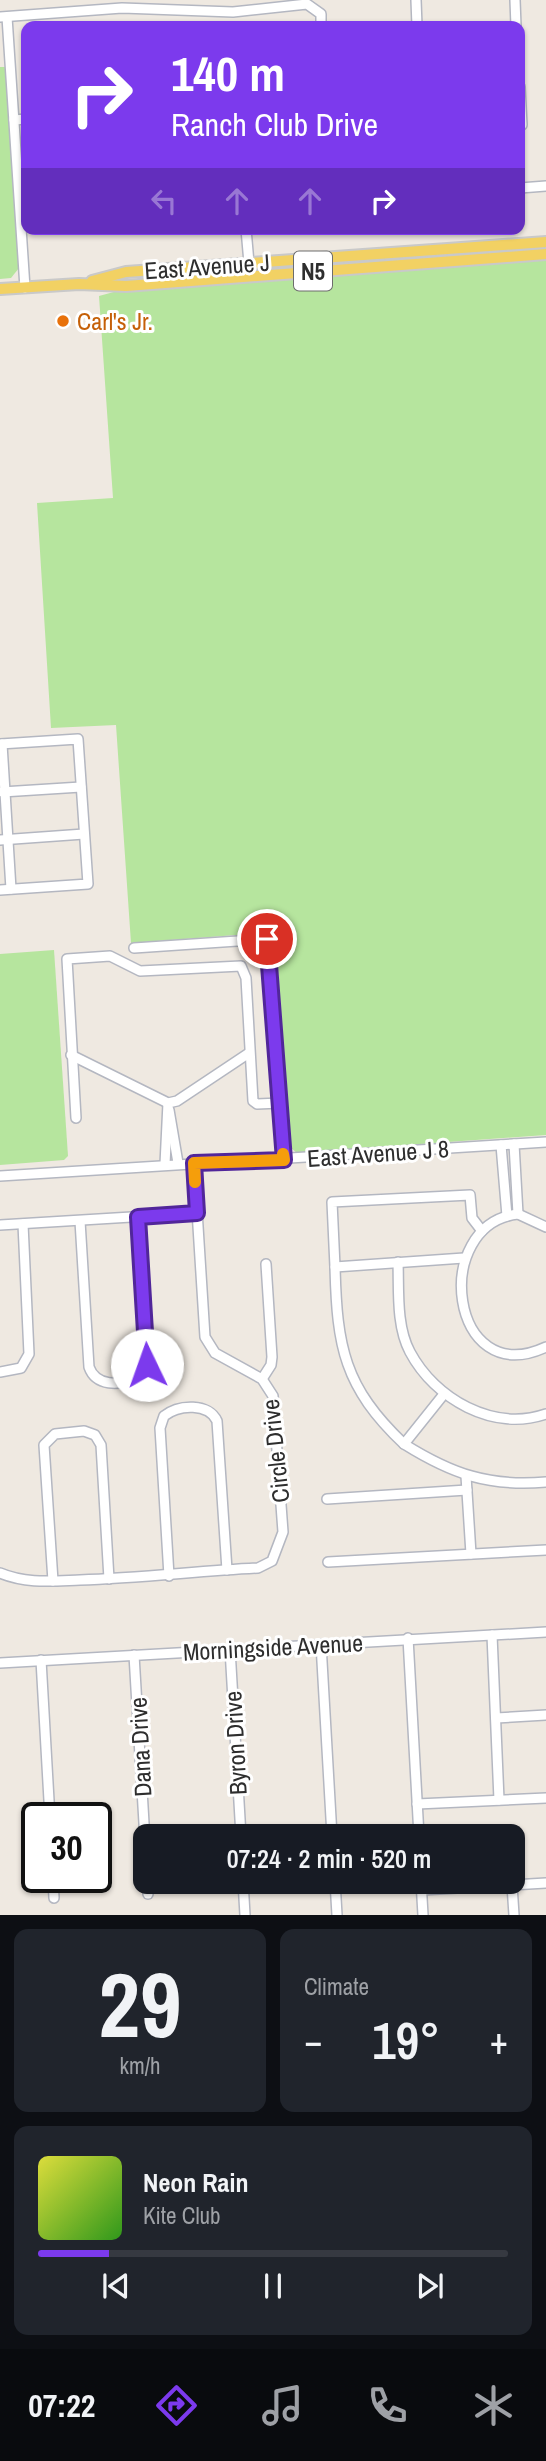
<!DOCTYPE html>
<meta charset="utf-8">
<style>
body{margin:0;font-family:"Archivo Narrow",sans-serif;background:#20242c;color:#f1f3f6;height:100vh;display:flex;flex-direction:column;font-size:26px;white-space:nowrap}
*{box-sizing:border-box;margin:0}
p{font-size:23px;color:#9ea1a6}
.icon{flex:none;width:38px;height:38px;fill:none;stroke:currentColor;stroke-width:2;stroke-linecap:round;stroke-linejoin:round}
.map{position:relative;height:1915px;overflow:hidden}
.panel{display:flex;flex-direction:column;gap:14px;padding:14px;background:#0d0f14;flex:1}
.panel>*{flex:none}
.guide{position:absolute;left:21px;top:21px;width:504px;height:214px;border-radius:14px;box-shadow:0 2px 5px #0004;background:#7c3aed;color:#fff;overflow:hidden}
.speed{position:absolute;left:21px;top:1802px;display:flex;gap:14px;font-size:35px;font-weight:700;text-align:center}
.speed>*{display:grid;place-content:center;width:91px;height:91px;border-radius:50%;background:#171b24;box-shadow:0 2px 5px #0004;line-height:1}
.speed .limit{border:4px solid #111;border-radius:10px;background:#fff;color:#111}
.pin{position:absolute;display:grid;place-items:center;width:60px;height:60px;color:#fff;margin:-30px;border:4px solid #fff;border-radius:50%;box-shadow:0 2px 7px #0007}
.me{position:absolute;width:77px;margin:-38px;rotate:357deg;stroke-linejoin:round;filter:drop-shadow(0 0 5px #0008)}
.turn{display:flex;align-items:center;gap:24px;height:147px;padding:0 35px;font-size:32px}
.turn .icon{width:91px;height:91px;stroke-width:2.5}
.turn b{display:block;font-size:49px;line-height:60px}
.lanes{display:flex;align-items:center;height:66px;padding:0 35px;background:#0003;justify-content:center;gap:35px;direction:ltr}
.lanes .off{opacity:.35}
.big{font-size:52px;font-weight:600;line-height:1.1}
.panel .widget{flex:1;display:flex;flex-direction:column;justify-content:center;gap:10px;min-width:0;padding:0 24px;border-radius:14px;background:#20242c}
.panel .dial{align-items:center;gap:0}
.dial b{font-size:91px;line-height:1}
.song{display:flex;align-items:center;gap:21px}
.cover{width:84px;height:84px;border-radius:10px;background:linear-gradient(135deg,hsl(60 70% 55%),hsl(110 70% 35%))}
.played{height:7px;border-radius:4px;background:linear-gradient(90deg,#7c3aed 15%,#363941 15%)}
.keys{display:flex;justify-content:space-around;direction:ltr}
.heat{display:flex;justify-content:space-between;align-items:center;font-size:38px;direction:ltr}
.panel .tiles{flex:1;display:grid;gap:14px;grid-template-columns:1fr 1fr}
.widget:last-child{grid-column:span 2}
.trip{position:absolute;left:133px;top:1824px;width:392px;height:70px;border-radius:14px;background:#171b24;box-shadow:0 2px 5px #0004;font-weight:600;line-height:70px;text-align:center}
.dock{display:flex;height:112px;justify-content:space-around;align-items:center;background:#090b0e;color:#9ea1a6}
.dock .icon{width:49px;height:49px}
.dock .active{color:#7c3aed}
.dock b{font-size:32px;color:#f1f3f6}
.map>svg:first-child{display:block}
</style>
<div class="map">
<svg width="546" height="1915" viewBox="0 0 546 1915">
<rect width="100%" height="100%" fill="#efe9e1"/>
<!-- green -->
<g fill="#b6e59e">
<polygon points="0,67 6,67 19,268 11,278 0,279"/>
<polygon points="546,260 546,1135 297,1153 291,1148 275,932 131,943 116,725 51,728 37,503 113,498 99,296 132,287"/>
<polygon points="54,950 68,1156 64,1160 0,1165 0,954"/>
</g>
<g fill="none" stroke-linecap="round" stroke-linejoin="round">
<defs>
<g id="minor">
<polyline points="416,0 417,26"/>
<polyline points="515,0 516,26"/>
<polyline points="0,17 122,8 233,12 307,4 321,14 321,26"/>
<polyline points="7,17 25,288"/>
<polyline points="520,87 522,125"/>
<polyline points="14,120 26,119"/>
<polyline points="520,188 546,186"/>
<polyline points="246,229 249,263"/>
<polyline points="0,744 78,739 88,884 0,890"/>
<polyline points="2,744 11,889"/>
<polyline points="2,792 81,787"/>
<polyline points="0,840 84,834"/>
<polyline points="134,948 267,939 284,1160"/>
<polyline points="71,1055 168,1103 177,1101 249,1053"/>
<polyline points="169,1110 178,1163"/>
<polyline points="76,1118 67,959 110,956 140,971 241,966 246,978 253,1101 257,1104 280,1103"/>
<polyline points="514,1144 518,1214"/>
<polyline points="501,1145 507,1216"/>
<polyline points="165,1164 168,1103"/>
<polyline points="0,1176 546,1142"/>
<path d="M 80,1221 L 89,1367 C 96,1387 119,1385 137,1379 L 147,1365 L 138,1217"/>
<polyline points="0,1225 197,1213"/>
<path d="M 546,1227 L 518,1214 C 430,1224 449,1392 546,1347"/>
<polyline points="464,1258 335,1267 332,1202 470,1195 472,1218 482,1231"/>
<path d="M 398,1262 C 399,1290 396,1326 410,1352 C 435,1399 493,1432 546,1414"/>
<path d="M 335,1267 C 337,1347 344,1387 404,1444"/>
<polyline points="0,1372 21,1368 29,1354 23,1224"/>
<polyline points="262,1379 271,1365 272,1357 266,1264"/>
<path d="M 444,1394 L 404,1444 C 452,1474 489,1487 546,1482"/>
<polyline points="466,1476 471,1554"/>
<polyline points="327,1499 467,1490"/>
<polyline points="328,1562 546,1550"/>
<path d="M 0,1573 C 26,1584 52,1581 80,1580 C 140,1578 199,1571 258,1568 L 272,1561 L 283,1532 L 273,1396 L 262,1379 L 215,1353 L 205,1337 L 194,1163"/>
<path d="M 169,1576 L 160,1428 L 164,1416 C 179,1404 209,1403 217,1421 L 227,1570"/>
<polyline points="53,1581 44,1445 55,1434 84,1431 95,1435 101,1445 109,1579"/>
<polyline points="492,1635 499,1800"/>
<polyline points="408,1638 419,1836"/>
<polyline points="321,1644 332,1836"/>
<polyline points="230,1649 241,1836"/>
<polyline points="134,1655 145,1840"/>
<polyline points="41,1660 50,1818"/>
<polyline points="0,1663 546,1632"/>
<polyline points="496,1718 546,1715"/>
<polyline points="417,1804 546,1798"/>
<polyline points="53,1878 54,1898"/>
<polyline points="148,1881 148,1894"/>
<polyline points="243,1881 245,1915"/>
<polyline points="335,1881 337,1915"/>
<polyline points="421,1881 423,1915"/>
<polyline points="512,1885 514,1915"/>
<polyline points="422,1890 546,1883"/>
</g>
<g id="major">
<polyline points="92,281 126,272 546,242"/>
<polyline points="0,289 79,284 126,286 546,254"/>
</g>
</defs>
<!-- minor casing -->
<use href="#minor" stroke="#b4b7c1" stroke-width="12"/>
<!-- major casing -->
<use href="#major" stroke="#c9c9c9" stroke-width="14"/>
<!-- minor -->
<use href="#minor" stroke="#fff" stroke-width="9"/>
<!-- major -->
<use href="#major" stroke="#f2d163" stroke-width="10"/>
</g>
<g fill="none" stroke-linecap="round" stroke-linejoin="round">
<defs>
<polyline id="route" points="147,1365 138,1217 197,1213 194,1163 284,1160 267,939"/>
</defs>
<!-- route casing -->
<use href="#route" stroke="#51269a" stroke-width="18"/>
<!-- route -->
<use href="#route" stroke="#7c3aed" stroke-width="12"/>
<!-- slow -->
<polyline stroke="#f59e0b" stroke-width="12" points="195,1182 194,1163 284,1160 283,1154"/>
</g>
<!-- markers -->
<circle fill="#e8710a" stroke="#fff" stroke-width="2.5" cx="63" cy="321" r="7"/>
<g text-anchor="middle" dominant-baseline="central" stroke-width="6" stroke-linejoin="round" paint-order="stroke">
<!-- shield labels -->
<rect fill="#fff" stroke="#6d6d6d" stroke-width="2" x="294" y="251.5" width="38" height="39" rx="5"/>
<g font-size="23" font-weight="bold" fill="#2e2e2e">
<text x="313" y="271">N5</text>
</g>
<!-- street labels -->
<g font-size="24" fill="#2e2e2e" stroke="#fff">
<text transform="translate(207 266) rotate(-4)">East Avenue J</text>
<text transform="translate(378 1153) rotate(-4)">East Avenue J 8</text>
<text transform="translate(275 1451) rotate(-96)">Circle Drive</text>
<text transform="translate(273 1647) rotate(-3)">Morningside Avenue</text>
<text transform="translate(235 1743) rotate(-93)">Byron Drive</text>
<text transform="translate(140 1747) rotate(-93)">Dana Drive</text>
</g>
<!-- food labels -->
<g font-size="24" fill="#c56008" stroke="#fff" text-anchor="start">
<text x="77" y="321">Carl's Jr.</text>
</g>
</g>
</svg>
<div class="speed"><div class="limit">30</div></div>
<div class="pin" style="left:267px;top:939px;background:#d93025"><svg class="icon" aria-label="arrive" viewBox="0 0 24 24"><path d="M6 21V4h12l-3 4 3 4H6"/></svg></div>
<svg class="me" style="left:147px;top:1365px" viewBox="-20 -20 40 40"><circle r="19" fill="#fff"/><path d="M0-13L10 11 0 6-10 11z" fill="#7c3aed"/></svg>
<div class="trip">07:24 · 2 min · 520 m</div>
<div class="guide">
<div class="turn"><svg class="icon" aria-label="right" viewBox="0 0 24 24"><path d="M7 20v-9h11M14 6l5 5-5 5"/></svg><div><b>140 m</b>Ranch Club Drive</div></div>
<div class="lanes"><svg class="icon off" aria-label="left" viewBox="0 0 24 24"><path d="M17 20v-9H6M10 6l-5 5 5 5"/></svg><svg class="icon off" aria-label="ahead" viewBox="0 0 24 24"><path d="M12 20V5M6 11l6-6 6 6"/></svg><svg class="icon off" aria-label="ahead" viewBox="0 0 24 24"><path d="M12 20V5M6 11l6-6 6 6"/></svg><svg class="icon" aria-label="right" viewBox="0 0 24 24"><path d="M7 20v-9h11M14 6l5 5-5 5"/></svg></div>
</div>
</div>
<section class="panel">
<div class="tiles">
<div class="widget dial"><b>29</b><p>km/h</p></div>
<div class="widget"><p>Climate</p>
<div class="heat"><a>−</a><b class="big">19°</b><a>+</a></div>
</div>
<div class="widget">
<div class="song"><i class="cover"></i><div><b>Neon Rain</b><p>Kite Club</p></div></div>
<div class="played"></div>
<div class="keys"><svg class="icon" aria-label="previous" viewBox="0 0 24 24"><path d="M18 5L8 12l10 7zM5 5v14"/></svg><svg class="icon" aria-label="pause" viewBox="0 0 24 24"><path d="M8 5v14M16 5v14"/></svg><svg class="icon" aria-label="next" viewBox="0 0 24 24"><path d="M6 5l10 7-10 7zM19 5v14"/></svg></div>
</div>
</div>
</section>
<nav class="dock">
<b>07:22</b>
<svg class="icon active" aria-label="directions" viewBox="0 0 24 24"><path d="M12 3l9 9-9 9-9-9zM9 14v-3h6M13 9l2 2-2 2"/></svg>
<svg class="icon" aria-label="music" viewBox="0 0 24 24"><path d="M9 18V5l10-2v13"/><circle cx="6" cy="18" r="3"/><circle cx="16" cy="16" r="3"/></svg>
<svg class="icon" aria-label="phone" viewBox="0 0 24 24"><path d="M5 4h4l2 5-3 2q2 4 5 5l2-3 5 2v4C11 20 4 13 5 4z"/></svg>
<svg class="icon" aria-label="climate" viewBox="0 0 24 24"><path d="M12 3v18M4 7l16 10M4 17L20 7"/></svg>
</nav>
